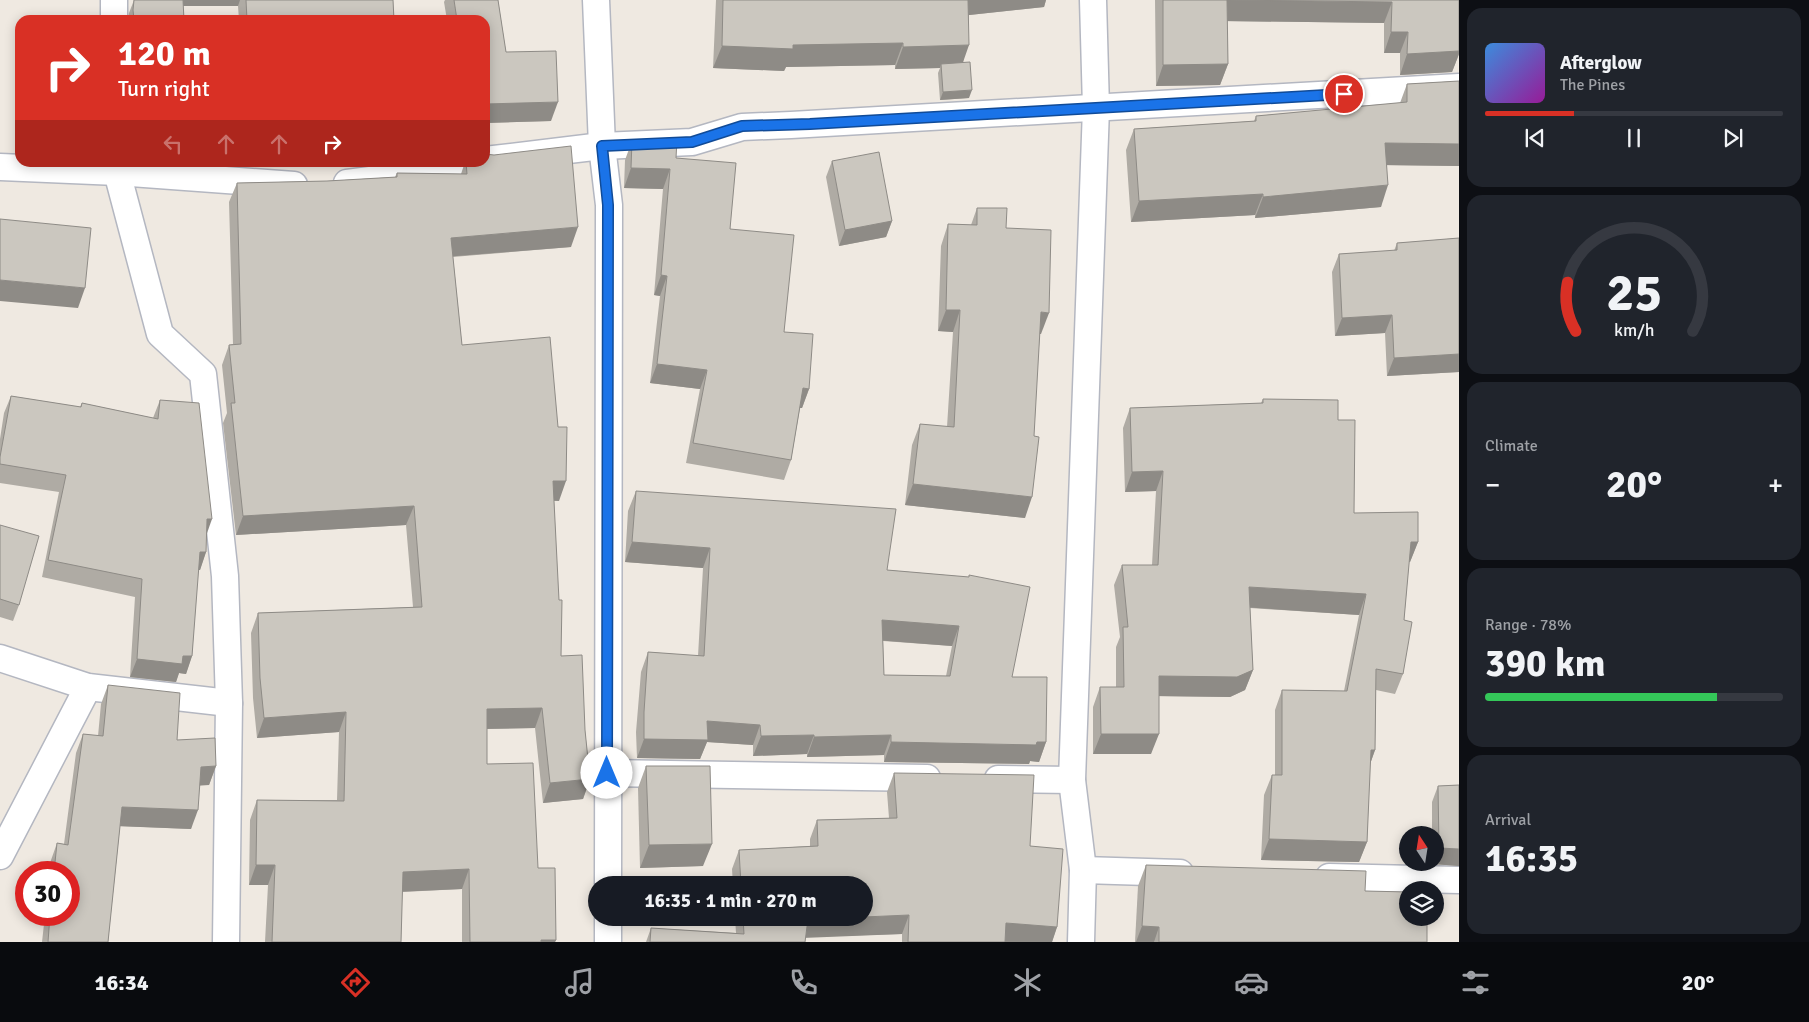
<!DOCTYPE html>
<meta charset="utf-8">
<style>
body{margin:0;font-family:Signika,sans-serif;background:#20242c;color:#f1f3f6;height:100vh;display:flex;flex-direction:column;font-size:19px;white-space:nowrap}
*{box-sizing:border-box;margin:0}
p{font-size:16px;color:#9ea1a6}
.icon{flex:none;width:28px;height:28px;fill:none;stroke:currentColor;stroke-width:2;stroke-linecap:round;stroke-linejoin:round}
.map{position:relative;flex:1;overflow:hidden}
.details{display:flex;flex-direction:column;gap:8px;padding:8px;background:#0d0f14;width:350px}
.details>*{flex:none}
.guide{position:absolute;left:15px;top:15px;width:475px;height:152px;border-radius:15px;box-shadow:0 2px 12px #0003;background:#d93025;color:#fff;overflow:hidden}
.needle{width:32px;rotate:348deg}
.fabs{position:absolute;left:1399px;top:826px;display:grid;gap:10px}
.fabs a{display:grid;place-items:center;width:45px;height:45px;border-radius:50%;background:#171b24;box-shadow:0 2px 12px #0003;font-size:25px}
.speed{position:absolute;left:15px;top:861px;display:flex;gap:10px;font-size:25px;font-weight:700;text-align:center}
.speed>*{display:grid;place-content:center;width:65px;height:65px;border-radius:50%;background:#171b24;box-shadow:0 2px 12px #0003;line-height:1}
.speed .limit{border:8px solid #d22;background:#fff;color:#111}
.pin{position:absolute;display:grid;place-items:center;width:42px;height:42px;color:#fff;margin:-21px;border:2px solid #fff;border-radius:50%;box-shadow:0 1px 5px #0007}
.me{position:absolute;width:55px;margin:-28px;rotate:0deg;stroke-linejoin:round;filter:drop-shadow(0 0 4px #0008)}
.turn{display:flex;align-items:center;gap:18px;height:105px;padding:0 20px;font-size:22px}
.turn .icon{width:65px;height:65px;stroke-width:2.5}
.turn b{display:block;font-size:35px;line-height:42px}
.lanes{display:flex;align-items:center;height:48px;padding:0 20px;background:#0003;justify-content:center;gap:25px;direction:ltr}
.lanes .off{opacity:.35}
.big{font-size:38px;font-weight:800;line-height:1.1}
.details .tile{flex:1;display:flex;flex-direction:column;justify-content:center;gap:8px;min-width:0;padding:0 18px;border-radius:15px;background:#20242c}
.details .dial{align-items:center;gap:0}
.dial svg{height:130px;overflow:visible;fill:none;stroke:#363941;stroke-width:7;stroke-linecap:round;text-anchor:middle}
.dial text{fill:#f1f3f6;stroke:none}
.song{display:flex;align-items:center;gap:15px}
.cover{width:60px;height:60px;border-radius:8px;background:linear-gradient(135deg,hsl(210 70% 55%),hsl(300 70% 35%))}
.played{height:5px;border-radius:2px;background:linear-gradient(90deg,#d93025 30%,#363941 30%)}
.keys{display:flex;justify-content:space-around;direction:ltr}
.heat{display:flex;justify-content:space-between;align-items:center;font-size:28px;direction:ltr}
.charge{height:8px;border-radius:4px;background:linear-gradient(90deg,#34c759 78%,#363941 0)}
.trip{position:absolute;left:588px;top:876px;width:285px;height:50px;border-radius:25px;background:#171b24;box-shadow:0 2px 12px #0003;font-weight:800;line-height:50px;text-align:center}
.tabs{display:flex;height:80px;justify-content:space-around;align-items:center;background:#090b0e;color:#9ea1a6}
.tabs .icon{width:35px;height:35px}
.tabs .selected{color:#d93025}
.tabs b{font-size:22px;color:#f1f3f6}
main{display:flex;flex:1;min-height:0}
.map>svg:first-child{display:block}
</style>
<main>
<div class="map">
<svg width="1459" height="942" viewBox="0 0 1459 942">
<rect width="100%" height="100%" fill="#efe9e1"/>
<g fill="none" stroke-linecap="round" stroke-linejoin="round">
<defs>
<g id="street">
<polyline points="114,0 114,20"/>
<polyline points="596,0 602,146 609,205 608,885"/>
<polyline points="485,160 602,146 692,142 742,127 791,125 1459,87"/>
<polyline points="117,162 117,172 160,334 203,374 225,576 229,703 226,942"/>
<polyline points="0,167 117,172 294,185"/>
<polyline points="347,183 378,179 466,162"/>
<polyline points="0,658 88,687 229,703"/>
<polyline points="607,773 927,778"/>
<polyline points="998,779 1072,780"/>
<polyline points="0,856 88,687"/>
<polyline points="1083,870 1180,873"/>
<polyline points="1329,877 1459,880"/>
<polyline points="608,918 608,942"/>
<polyline points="1081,942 1083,870 1072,780 1096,108 1093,0"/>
</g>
</defs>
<!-- street casing -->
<use href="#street" stroke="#b4b7c1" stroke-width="29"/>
<!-- street -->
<use href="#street" stroke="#fff" stroke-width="26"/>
</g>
<!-- wall -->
<g fill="#afaba4" fill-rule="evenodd">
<polygon points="134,0 393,0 394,20 239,20 238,6 183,6 184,20 128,20 129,13"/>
<polygon points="445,0 498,0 506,52 551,121 485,123 485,20 447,20 444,2"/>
<polygon points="716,0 1046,0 1044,7 969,15 963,63 969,98 940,100 938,73 940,68 895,69 895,65 786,67 784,71 713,68"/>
<polygon points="1155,0 1459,0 1459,54 1452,72 1400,75 1400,53 1384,53 1384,23 1227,21 1228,64 1220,85 1156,86"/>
<polygon points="1459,81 1459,166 1387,165 1381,207 1255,218 1255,215 1131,222 1126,150 1134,129 1254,121 1256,116 1400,103 1407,84"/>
<polygon points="632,141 676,158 730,229 784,332 809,389 802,408 800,408 791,460 784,480 686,463 700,389 650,383 660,296 654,295 663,189 624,188 625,160"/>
<polygon points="832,161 892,221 886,237 839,246 826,177"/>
<polygon points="465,162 485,162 571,247 453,257 462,345 559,501 554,501 561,656 585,730 590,779 583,799 543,803 535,728 487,729 487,764 538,868 556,940 555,942 462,942 462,889 402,892 401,942 265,942 268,885 249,885 250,820 257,800 337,800 339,732 257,738 253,698 251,633 258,613 413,607 406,525 236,535 223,423 227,413 222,365 229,345 233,344 229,202 237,183 327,181 395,177 397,173 461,174"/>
<polygon points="977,208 1006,228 1041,334 1040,334 1025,518 905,505 912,445 920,424 947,427 953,332 938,331 941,246 948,224 971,225"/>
<polygon points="1459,238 1459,372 1387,376 1385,333 1335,336 1332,272 1339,254 1394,251 1397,243"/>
<polygon points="11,396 80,407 82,403 153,418 160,400 206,535 206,552 200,570 198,570 192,656 186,674 179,673 176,682 130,677 135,597 42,577 59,492 0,483 0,439 4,413"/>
<polygon points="1263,399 1338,420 1354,513 1418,542 1410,562 1409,562 1404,620 1403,674 1395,694 1376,690 1375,750 1370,764 1367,842 1359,862 1261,860 1264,795 1272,775 1275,775 1275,710 1282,690 1344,691 1359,615 1250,608 1253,670 1245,690 1230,697 1159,696 1151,754 1093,754 1093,707 1100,687 1116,687 1116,647 1120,637 1114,585 1122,565 1152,565 1156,491 1125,492 1123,428 1130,408 1261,403"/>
<path d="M 636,491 L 887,570 L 968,577 L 1012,677 L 1046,742 L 1039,762 L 1030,761 L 1029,764 L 884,762 L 884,755 L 807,757 L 807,754 L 753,756 L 753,745 L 707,742 L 700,759 L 637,758 L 636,732 L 641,672 L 648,652 L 698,656 L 703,568 L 625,562 L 628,511 ZM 883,641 L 952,646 L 946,676 L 884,675 Z"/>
<polygon points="0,525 19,605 13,621 0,617"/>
<polygon points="108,685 177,740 216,766 209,785 200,785 191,829 120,826 108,942 42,942 45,915 69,915 69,872 49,872 50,863 57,843 64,844 76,753 83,734 98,736 101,704"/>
<polygon points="646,766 703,866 640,868 638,788"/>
<polygon points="894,773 1030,846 1057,927 1052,942 902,942 902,934 806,937 805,942 646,942 651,928 736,933 735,918 864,918 864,885 733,885 732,869 739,850 810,846 810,839 817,820 889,818 887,792"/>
<polygon points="1459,785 1459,866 1433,864 1433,862 1435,862 1435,835 1432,835 1432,802 1438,786"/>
<polygon points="1146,865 1365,891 1427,942 1135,942 1138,886"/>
</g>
<!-- shaded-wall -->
<g fill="#8e8b86">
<polygon points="157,0 240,0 238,6 155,6"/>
<polygon points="966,0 1046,0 1044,7 960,16"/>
<polygon points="1227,0 1392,2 1384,23 1219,21"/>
<polygon points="1391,32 1408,32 1400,53 1384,53"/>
<polygon points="903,43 895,65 786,67 784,71 713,68 722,46"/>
<polygon points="969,45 961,68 941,64 940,68 895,69 903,47"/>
<polygon points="1459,51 1459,54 1452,72 1400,75 1407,54"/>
<polygon points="1228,64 1220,85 1156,86 1163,65"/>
<polygon points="972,90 969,98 940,100 943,92"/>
<polygon points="558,102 551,121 485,123 485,104"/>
<polygon points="1385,143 1459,144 1459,166 1377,165"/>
<polygon points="631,168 670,169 663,189 624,188"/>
<polygon points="1388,185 1381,207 1255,218 1263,197"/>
<polygon points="1263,194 1255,215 1131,222 1139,201"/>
<polygon points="892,221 886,237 839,246 845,230"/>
<polygon points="578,227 571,247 444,257 451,238"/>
<polygon points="661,275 667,276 660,296 654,295"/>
<polygon points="0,280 85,288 78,308 0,301"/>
<polygon points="946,310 960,310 953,332 938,331"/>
<polygon points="1041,312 1049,313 1041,334 1033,334"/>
<polygon points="1392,315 1385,333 1335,336 1342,318"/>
<polygon points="1459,354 1459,372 1387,376 1394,358"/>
<polygon points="657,364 707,370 700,389 650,383"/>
<polygon points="803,388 809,389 802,408 796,408"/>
<polygon points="1163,471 1156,491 1125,492 1132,472"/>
<polygon points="553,481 566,481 559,501 546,500"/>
<polygon points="913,484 1032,497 1025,518 905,505"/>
<polygon points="414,506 406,525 236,535 243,516"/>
<polygon points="207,519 212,519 206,536"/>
<polygon points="632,542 710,548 703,568 625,562"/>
<polygon points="1411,542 1418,542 1410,562 1403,562"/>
<polygon points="200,552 206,552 200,570 193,570"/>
<polygon points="1249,587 1366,594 1359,615 1242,607"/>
<polygon points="882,620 959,626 952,646 875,640"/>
<polygon points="183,656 192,656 186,674 179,673 176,682 130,677 137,659"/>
<polygon points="1253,670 1245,690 1230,697 1151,696 1159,676"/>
<polygon points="542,708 535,728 480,729 487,709"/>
<polygon points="346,712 339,732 257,738 264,718"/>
<polygon points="707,721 760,725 753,745 707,742 700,759 637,758 644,739"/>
<polygon points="1101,734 1159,734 1151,754 1093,754"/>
<polygon points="814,735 807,754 753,756 761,736"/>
<polygon points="891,735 884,755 807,757 814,737"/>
<polygon points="891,742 1046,742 1039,762 1030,761 1029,764 884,762"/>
<polygon points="1371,750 1375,750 1368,770"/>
<polygon points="216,766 209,785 194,786 201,767"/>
<polygon points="590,779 583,799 543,803 550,783"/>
<polygon points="122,807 198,810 191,829 115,826"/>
<polygon points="1269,839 1367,842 1359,862 1261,860"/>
<polygon points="712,844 703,866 640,868 649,845"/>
<polygon points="1439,848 1459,849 1459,866 1433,864 1433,862 1435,862 1435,858"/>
<polygon points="256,865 275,865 268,885 249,885"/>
<polygon points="469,869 462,889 395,892 403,872"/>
<polygon points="909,915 902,934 802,938 808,919 864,918 864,917"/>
<polygon points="1006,923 1057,927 1052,942 999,942"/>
<polygon points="1142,926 1159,927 1154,942 1136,942"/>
<polygon points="541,940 556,940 555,942 540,942"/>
</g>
<!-- building -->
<g fill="#cbc7bf" stroke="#8e8b86" fill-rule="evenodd">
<polygon points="134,0 183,0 184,20 134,20 133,10"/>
<polygon points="246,0 393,0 394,20 247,20"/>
<polygon points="454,0 498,0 506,52 556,51 558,102 485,104 485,20 457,20"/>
<polygon points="723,0 968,0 969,45 903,47 903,43 793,45 793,49 722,46"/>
<polygon points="1163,0 1459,0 1459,51 1407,54 1408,32 1391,32 1392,2 1227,0 1228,64 1163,65"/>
<polygon points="970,62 972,90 943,92 941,64"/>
<polygon points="1459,81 1459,144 1385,143 1388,185 1263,197 1263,194 1139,201 1134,129 1256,121 1256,116 1407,102 1407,84"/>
<polygon points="677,139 676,158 736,163 730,229 794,235 784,332 813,334 809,389 803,388 791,460 693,443 707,370 657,364 667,276 661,275 670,169 631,168 632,141"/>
<polygon points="571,146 578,227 451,238 462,345 550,337 558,427 567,427 566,481 553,481 559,600 562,600 561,656 582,655 585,730 590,779 550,783 542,708 487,709 487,764 533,763 538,868 555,868 556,940 541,940 541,942 470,942 469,869 403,872 401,942 272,942 275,865 256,865 257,800 344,801 346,712 264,718 260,678 258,613 422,607 414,506 243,516 231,403 235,403 229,345 241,344 237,183 327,181 397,177 397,173 467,174 466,162 485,162 485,154 494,155"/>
<polygon points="879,152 892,221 845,230 832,161"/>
<polygon points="977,208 1007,208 1006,228 1051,230 1049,313 1041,312 1034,436 1039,437 1032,497 913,484 920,424 954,427 960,310 946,310 948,224 977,225"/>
<polygon points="0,219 91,228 85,288 0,280"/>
<polygon points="1459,238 1459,354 1394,358 1392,315 1342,318 1339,254 1397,250 1397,243"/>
<polygon points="11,396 81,407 82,403 158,419 160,400 199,403 212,519 207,519 206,552 200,552 192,656 183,656 182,664 137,659 142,579 48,560 66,475 0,464 0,457"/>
<polygon points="1263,399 1338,400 1338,420 1355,420 1354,513 1418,512 1418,542 1411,542 1404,620 1412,622 1403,674 1376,669 1375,750 1371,750 1367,842 1269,839 1272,775 1282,775 1282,690 1347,691 1366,594 1249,587 1253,670 1237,677 1159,676 1159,734 1101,734 1100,687 1124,687 1123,627 1128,627 1122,565 1158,565 1163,471 1132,472 1130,408 1263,403"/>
<path d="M 636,491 L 896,509 L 887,570 L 969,577 L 969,575 L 1030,587 L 1012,677 L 1047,677 L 1046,742 L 1037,742 L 1036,745 L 891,742 L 891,735 L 814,737 L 814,735 L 761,736 L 760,725 L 707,721 L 708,740 L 644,739 L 644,712 L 648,652 L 704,656 L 710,548 L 632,542 ZM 882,620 L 959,626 L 950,676 L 884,675 Z"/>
<polygon points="0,525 39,536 19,605 0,599"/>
<polygon points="108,685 180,693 177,740 215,738 216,766 201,767 198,810 122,807 108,942 48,942 50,915 69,915 69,872 54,872 57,843 68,845 83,734 103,736"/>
<polygon points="646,766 710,766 712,844 649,845"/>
<polygon points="894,773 1034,775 1030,846 1063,849 1057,927 1006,923 1005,942 908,942 909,915 864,917 864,885 741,885 739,850 818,846 817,820 897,818"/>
<polygon points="1459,785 1459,849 1439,848 1438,786"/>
<polygon points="1146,865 1366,871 1365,891 1408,892 1408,918 1427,918 1427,942 1159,942 1159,927 1142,926"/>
<polygon points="743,918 842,918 808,919 805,942 650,942 651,928 744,934"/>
</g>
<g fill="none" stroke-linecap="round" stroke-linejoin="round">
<defs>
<polyline id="route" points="607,773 608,205 602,146 692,142 742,126 810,124 1344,94"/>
</defs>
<!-- route casing -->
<use href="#route" stroke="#114b97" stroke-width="12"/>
<!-- route -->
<use href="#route" stroke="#1a73e8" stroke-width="9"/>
</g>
</svg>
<div class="fabs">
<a><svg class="needle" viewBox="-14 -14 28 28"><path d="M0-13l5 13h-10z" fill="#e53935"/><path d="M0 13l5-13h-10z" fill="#9ea1a6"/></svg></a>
<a><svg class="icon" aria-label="layers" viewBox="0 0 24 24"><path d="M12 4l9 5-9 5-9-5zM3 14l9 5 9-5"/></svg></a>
</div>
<div class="speed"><div class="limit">30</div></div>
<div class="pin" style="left:1344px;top:94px;background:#d93025"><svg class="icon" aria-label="arrive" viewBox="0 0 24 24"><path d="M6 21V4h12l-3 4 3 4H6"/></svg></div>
<svg class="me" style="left:607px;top:773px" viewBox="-20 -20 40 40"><circle r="19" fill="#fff"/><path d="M0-13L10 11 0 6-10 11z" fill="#1a73e8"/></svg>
<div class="trip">16:35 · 1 min · 270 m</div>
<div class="guide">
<div class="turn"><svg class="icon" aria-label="right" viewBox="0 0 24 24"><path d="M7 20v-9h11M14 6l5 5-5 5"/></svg><div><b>120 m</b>Turn right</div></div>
<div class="lanes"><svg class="icon off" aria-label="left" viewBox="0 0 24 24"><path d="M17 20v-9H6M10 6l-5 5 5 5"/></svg><svg class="icon off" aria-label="ahead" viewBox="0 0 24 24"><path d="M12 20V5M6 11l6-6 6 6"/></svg><svg class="icon off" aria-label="ahead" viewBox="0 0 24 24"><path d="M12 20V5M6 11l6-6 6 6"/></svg><svg class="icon" aria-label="right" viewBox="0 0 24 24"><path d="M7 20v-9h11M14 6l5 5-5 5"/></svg></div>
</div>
</div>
<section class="details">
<div class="tile">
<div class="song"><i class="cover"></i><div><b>Afterglow</b><p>The Pines</p></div></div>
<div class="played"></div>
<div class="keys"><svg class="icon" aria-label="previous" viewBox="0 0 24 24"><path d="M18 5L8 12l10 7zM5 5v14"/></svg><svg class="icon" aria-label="pause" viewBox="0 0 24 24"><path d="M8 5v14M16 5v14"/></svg><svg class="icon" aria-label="next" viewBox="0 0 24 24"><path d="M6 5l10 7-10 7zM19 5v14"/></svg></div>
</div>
<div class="tile dial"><svg viewBox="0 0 100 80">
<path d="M14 69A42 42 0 1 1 86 69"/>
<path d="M14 69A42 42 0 0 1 9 39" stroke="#d93025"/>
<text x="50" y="56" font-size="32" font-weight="700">25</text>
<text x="50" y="72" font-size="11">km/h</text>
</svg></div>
<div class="tile"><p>Climate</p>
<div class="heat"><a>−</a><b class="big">20°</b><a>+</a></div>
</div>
<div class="tile"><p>Range · 78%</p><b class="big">390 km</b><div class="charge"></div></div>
<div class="tile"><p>Arrival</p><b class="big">16:35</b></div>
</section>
</main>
<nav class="tabs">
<b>16:34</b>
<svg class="icon selected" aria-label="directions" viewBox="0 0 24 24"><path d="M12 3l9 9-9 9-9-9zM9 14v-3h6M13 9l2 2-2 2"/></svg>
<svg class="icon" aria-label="music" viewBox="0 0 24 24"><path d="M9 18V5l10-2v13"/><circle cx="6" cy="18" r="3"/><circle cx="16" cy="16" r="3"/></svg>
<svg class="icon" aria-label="phone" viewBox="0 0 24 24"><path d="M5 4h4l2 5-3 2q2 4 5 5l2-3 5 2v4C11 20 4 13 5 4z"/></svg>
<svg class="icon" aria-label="climate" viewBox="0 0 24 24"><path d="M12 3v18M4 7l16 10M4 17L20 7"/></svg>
<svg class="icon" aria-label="car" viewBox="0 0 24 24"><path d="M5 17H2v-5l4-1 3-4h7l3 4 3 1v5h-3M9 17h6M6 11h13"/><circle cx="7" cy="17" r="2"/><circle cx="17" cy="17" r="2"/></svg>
<svg class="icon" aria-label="filters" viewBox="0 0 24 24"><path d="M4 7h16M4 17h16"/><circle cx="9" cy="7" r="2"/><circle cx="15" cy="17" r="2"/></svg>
<b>20°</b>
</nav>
